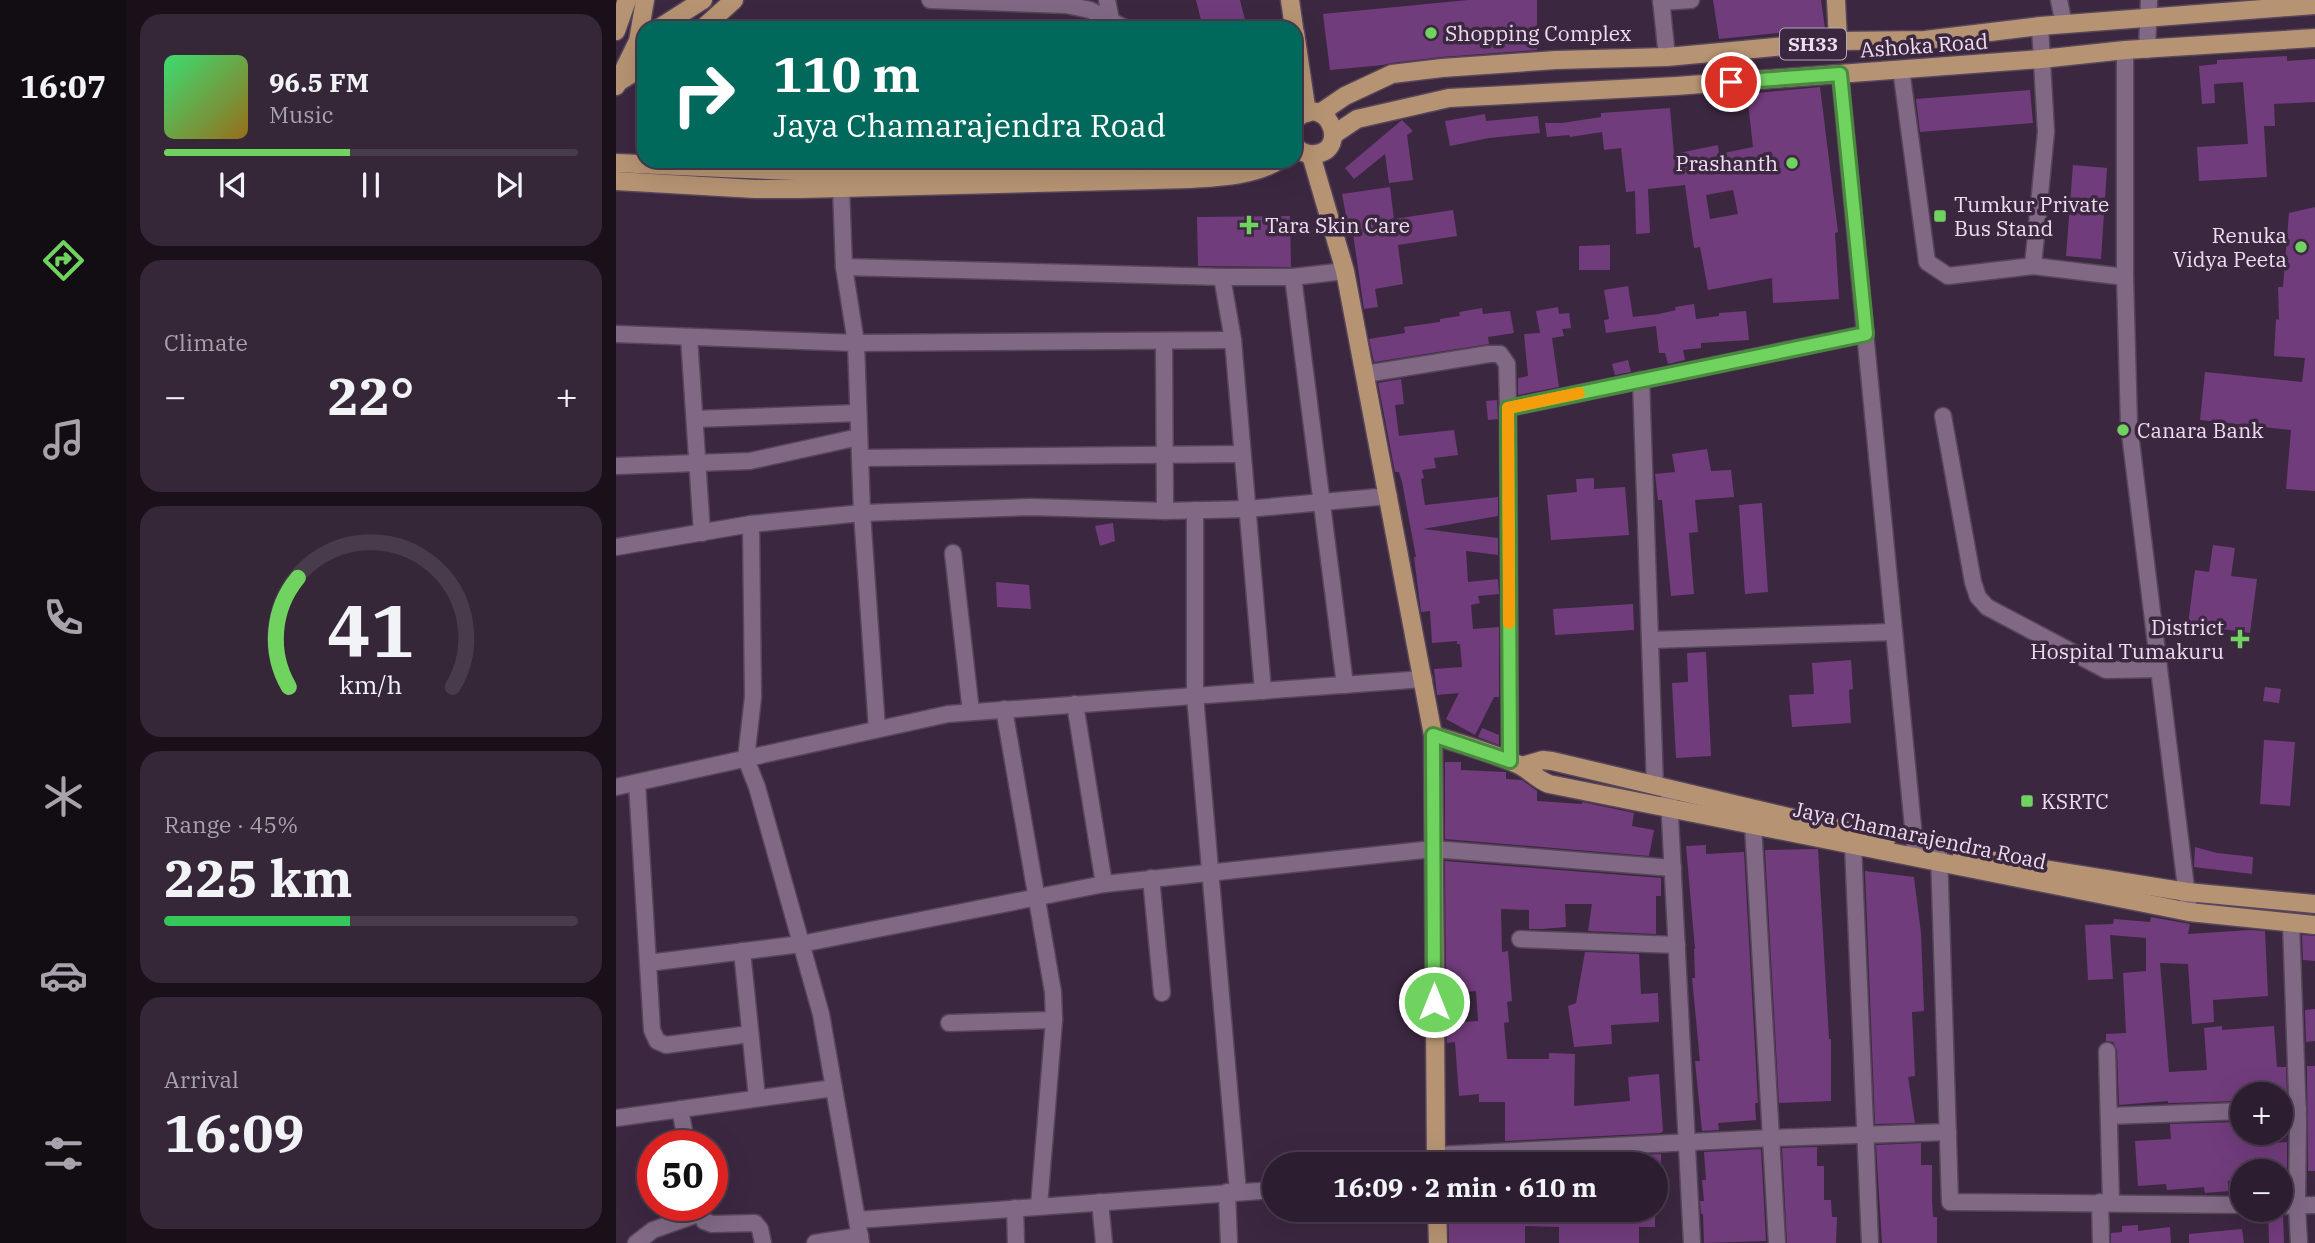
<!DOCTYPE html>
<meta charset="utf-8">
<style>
body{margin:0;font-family:"IBM Plex Serif",serif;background:#352638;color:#f1f3f6;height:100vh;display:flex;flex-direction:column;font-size:26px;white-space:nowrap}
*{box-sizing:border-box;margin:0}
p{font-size:23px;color:#a7a2ab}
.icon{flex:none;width:38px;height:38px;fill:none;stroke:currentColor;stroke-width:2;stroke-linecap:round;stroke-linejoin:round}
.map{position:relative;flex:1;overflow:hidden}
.drawer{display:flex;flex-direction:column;gap:14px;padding:14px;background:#19101a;width:490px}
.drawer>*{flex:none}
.guide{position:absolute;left:21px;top:21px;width:665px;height:147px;border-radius:21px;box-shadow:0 7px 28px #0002,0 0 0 2px #483b4c;background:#00695c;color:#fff;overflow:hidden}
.tools{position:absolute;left:1614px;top:1082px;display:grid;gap:14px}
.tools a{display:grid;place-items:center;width:63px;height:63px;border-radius:50%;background:#2d1d30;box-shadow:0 7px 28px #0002,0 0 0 2px #483b4c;font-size:35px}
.speed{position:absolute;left:21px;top:1130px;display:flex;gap:14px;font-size:35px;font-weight:700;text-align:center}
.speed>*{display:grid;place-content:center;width:91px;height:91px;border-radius:50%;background:#2d1d30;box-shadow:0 7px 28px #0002,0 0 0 2px #483b4c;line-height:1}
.speed .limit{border:10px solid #d22;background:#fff;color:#111}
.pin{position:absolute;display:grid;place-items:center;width:60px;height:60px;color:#fff;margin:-30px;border:4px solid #fff;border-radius:50%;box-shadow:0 2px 7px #0007}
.me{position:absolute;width:77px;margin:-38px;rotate:0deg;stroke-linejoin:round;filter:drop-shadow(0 0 5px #0008)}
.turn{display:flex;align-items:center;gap:24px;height:147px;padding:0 21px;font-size:32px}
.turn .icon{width:91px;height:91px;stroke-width:2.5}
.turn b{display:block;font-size:49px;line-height:60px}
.big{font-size:52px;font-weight:700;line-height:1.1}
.drawer .widget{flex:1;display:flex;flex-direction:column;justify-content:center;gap:10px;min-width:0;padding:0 24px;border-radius:21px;background:#352638}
.drawer .dial{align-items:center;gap:0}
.dial svg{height:182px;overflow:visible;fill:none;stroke:#483b4c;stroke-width:7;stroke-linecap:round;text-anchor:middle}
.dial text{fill:#f1f3f6;stroke:none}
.song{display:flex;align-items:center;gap:21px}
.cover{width:84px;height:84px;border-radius:10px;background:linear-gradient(135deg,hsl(140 70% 55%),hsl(40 70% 35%))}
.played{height:7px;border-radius:4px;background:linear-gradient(90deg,#70d35f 45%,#483b4c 45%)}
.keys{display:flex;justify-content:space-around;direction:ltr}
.heat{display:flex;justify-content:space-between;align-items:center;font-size:38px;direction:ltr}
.charge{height:10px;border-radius:5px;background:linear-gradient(90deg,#34c759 45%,#483b4c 0)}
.trip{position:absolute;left:646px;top:1152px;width:406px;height:70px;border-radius:35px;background:#2d1d30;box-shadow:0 7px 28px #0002,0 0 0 2px #483b4c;font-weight:700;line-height:70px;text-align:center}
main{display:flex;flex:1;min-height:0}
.tab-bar{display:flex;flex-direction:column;width:126px;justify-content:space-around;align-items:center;background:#120c13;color:#a7a2ab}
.tab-bar .icon{width:49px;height:49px}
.tab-bar .current{color:#70d35f}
.tab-bar b{font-size:32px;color:#f1f3f6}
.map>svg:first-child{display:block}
</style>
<main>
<nav class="tab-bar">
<b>16:07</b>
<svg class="icon current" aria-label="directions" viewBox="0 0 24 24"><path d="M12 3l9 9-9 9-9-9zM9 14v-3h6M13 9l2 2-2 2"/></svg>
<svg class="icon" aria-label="music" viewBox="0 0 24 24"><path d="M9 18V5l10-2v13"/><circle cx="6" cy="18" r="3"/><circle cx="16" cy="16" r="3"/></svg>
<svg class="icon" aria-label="phone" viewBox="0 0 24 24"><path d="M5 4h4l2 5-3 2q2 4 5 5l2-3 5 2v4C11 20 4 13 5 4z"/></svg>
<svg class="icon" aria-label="climate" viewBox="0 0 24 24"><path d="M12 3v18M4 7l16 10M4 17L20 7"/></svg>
<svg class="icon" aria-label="car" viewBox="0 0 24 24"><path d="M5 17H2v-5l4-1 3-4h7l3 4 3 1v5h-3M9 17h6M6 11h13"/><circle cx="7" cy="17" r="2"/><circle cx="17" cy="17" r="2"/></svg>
<svg class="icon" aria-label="filters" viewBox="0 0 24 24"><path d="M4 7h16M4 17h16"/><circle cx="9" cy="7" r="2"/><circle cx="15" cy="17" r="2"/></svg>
</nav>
<section class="drawer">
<div class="widget">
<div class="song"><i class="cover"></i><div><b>96.5 FM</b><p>Music</p></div></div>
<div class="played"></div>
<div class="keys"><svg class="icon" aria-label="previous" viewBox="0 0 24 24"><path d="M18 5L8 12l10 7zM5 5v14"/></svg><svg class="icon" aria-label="pause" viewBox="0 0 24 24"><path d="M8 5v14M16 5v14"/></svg><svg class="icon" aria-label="next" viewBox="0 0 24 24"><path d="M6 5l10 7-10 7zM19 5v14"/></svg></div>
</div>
<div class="widget"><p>Climate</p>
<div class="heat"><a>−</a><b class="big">22°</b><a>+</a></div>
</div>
<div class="widget dial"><svg viewBox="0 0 100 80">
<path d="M14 69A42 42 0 1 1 86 69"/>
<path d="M14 69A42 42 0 0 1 18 21" stroke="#70d35f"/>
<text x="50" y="56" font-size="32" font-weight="700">41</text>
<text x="50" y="72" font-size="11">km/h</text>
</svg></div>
<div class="widget"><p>Range · 45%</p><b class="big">225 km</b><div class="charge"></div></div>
<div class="widget"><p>Arrival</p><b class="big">16:09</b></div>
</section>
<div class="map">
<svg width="1699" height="1243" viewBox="0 0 1699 1243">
<rect width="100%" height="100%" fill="#3c2740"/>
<!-- building -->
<g fill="#713c7c" fill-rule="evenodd">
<polygon points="580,0 624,0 631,28 587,28"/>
<polygon points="852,0 921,0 921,50 825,57 775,63 767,65 714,70 707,14"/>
<polygon points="1097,0 1205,0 1209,28 1103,39"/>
<polygon points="1671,56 1671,61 1699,59 1699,102 1658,104 1659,126 1648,126 1651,177 1583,181 1581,147 1632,144 1627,82 1598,84 1599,103 1586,104 1583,66 1601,64 1601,60"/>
<path d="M 1204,87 L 1222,232 L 1219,233 L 1223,299 L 1157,303 L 1156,278 L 1092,290 L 1084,247 L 1078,248 L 1069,185 L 1032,189 L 1034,233 L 1020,234 L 1019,191 L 1010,192 L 1005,148 L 988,150 L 986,132 L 954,137 L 953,135 L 931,137 L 929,123 L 946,123 L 985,117 L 985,113 L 1054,108 L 1058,154 L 1102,145 L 1103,154 L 1137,147 L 1131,94 ZM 1117,190 L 1122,214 L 1094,219 L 1090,195 Z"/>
<polygon points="1414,90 1417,123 1304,132 1300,99"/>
<polygon points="869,114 870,121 922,116 924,133 873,138 834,146 829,121"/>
<polygon points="786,120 797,131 791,135 797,180 773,183 769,154 738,179 729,168"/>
<polygon points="1457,165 1491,168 1485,259 1450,256"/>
<polygon points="774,187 778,219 837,210 841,236 782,245 787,284 759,289 762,307 748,309 735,220 731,221 726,194"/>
<polygon points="1699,207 1699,491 1670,489 1675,430 1584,420 1589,372 1686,382 1689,358 1658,356 1660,319 1663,320 1662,287 1667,287 1673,213"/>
<polygon points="674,216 675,267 582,266 581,217"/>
<polygon points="994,245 994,270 963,270 963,246"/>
<polygon points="1012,286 1017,317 1043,314 1060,310 1059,307 1078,304 1080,319 1103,316 1103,313 1130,311 1133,340 1085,343 1085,348 1067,350 1069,360 1052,364 1049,353 1043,353 1040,326 990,333 988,320 993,319 988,290"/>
<polygon points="942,307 943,314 953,313 955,328 946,329 948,336 936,338 943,387 902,395 902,378 912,376 908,334 924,333 920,311"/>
<polygon points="866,308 867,314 894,311 898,333 872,337 873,344 758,362 753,339 789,333 788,327 824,322 824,319 844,316 843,312"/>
<polygon points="1012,360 1015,372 999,375 996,364"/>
<polygon points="785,379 788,404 779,405 783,436 838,430 842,455 818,458 820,468 806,470 808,478 805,479 809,505 882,497 882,516 807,529 882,538 882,555 850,551 852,582 882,579 883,594 862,596 864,603 855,605 857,629 883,627 883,697 878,697 859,735 830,719 843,693 821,695 818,669 846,667 844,644 841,644 841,641 816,643 814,611 805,612 798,557 800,557 786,482 783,472 779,472 762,383"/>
<polygon points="881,400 882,419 872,420 870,401"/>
<polygon points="1091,449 1095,471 1115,470 1118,497 1079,500 1082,532 1073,533 1078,594 1055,596 1046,500 1042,500 1039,474 1059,472 1056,454"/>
<polygon points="978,478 978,489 1009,487 1013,535 935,540 931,495 961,492 960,479"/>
<polygon points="1146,503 1152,592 1129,594 1123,505"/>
<polygon points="497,523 499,541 484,546 479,526"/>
<polygon points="1597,545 1619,548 1615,576 1641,579 1634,633 1572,624 1579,570 1593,572"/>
<polygon points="380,582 413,585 415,609 381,607"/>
<polygon points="1017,604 1018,630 939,635 937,609"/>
<polygon points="1090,652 1095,756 1060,758 1056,683 1072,682 1071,653"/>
<polygon points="1235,660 1237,689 1233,690 1235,723 1176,727 1173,695 1198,694 1196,663"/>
<polygon points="1649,687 1665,689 1663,703 1647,701"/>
<polygon points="866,728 883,735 883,745 862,737"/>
<polygon points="1648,740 1679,742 1674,806 1644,804"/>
<polygon points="829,762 845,762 845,770 890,772 890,779 906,780 921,791 921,801 966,804 966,802 1018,813 1016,826 1038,830 1033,856 829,839"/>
<polygon points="1090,845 1090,854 1128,852 1142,1103 1139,1103 1140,1120 1102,1123 1103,1130 1086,1131 1079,1061 1084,1061 1076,978 1079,978 1078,949 1079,949 1070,846"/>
<polygon points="1579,847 1601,853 1637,857 1636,874 1578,867"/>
<polygon points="1202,849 1213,1039 1215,1039 1215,1101 1163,1103 1149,850"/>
<polygon points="829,861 1045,878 1045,896 1040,896 1040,934 972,931 976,904 949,904 950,927 926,929 913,929 913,910 885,909 886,952 892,951 896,1001 891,1002 893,1022 888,1023 891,1059 933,1059 933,1053 959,1054 958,1106 1014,1101 1012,1077 1043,1074 1047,1131 1045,1133 889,1141 889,1102 863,1102 863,1094 843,1096 839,1042 831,1043 830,1023 862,1021 860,991 830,993"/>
<polygon points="1249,871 1298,877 1305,933 1308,1011 1296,1012 1299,1076 1292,1077 1299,1123 1259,1124"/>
<polygon points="1535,917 1574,924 1572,934 1634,930 1649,931 1652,996 1597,1000 1598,1022 1576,1024 1572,964 1544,963 1553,1072 1591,1070 1588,1028 1606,1026 1606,1030 1658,1026 1661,1067 1670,1067 1671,1094 1622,1094 1623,1101 1552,1103 1552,1101 1503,1105 1501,1050 1497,1042 1490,1041 1490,1034 1510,1033 1507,973 1530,971 1530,938 1494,935 1497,979 1472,980 1469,925 1497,924 1498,919 1534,922"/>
<polygon points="1686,935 1699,936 1699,961 1687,960"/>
<polygon points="969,952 1023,954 1025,994 1042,993 1043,1022 995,1025 996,1044 958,1047 952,1006 960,1003"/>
<polygon points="1699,1009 1699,1041 1690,1042 1689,1010"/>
<polygon points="1691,1066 1699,1066 1699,1171 1692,1171"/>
<polygon points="1624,1122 1625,1132 1648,1132 1649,1144 1671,1142 1671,1173 1664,1173 1664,1171 1626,1171 1626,1180 1612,1181 1613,1191 1589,1193 1588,1187 1551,1190 1550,1184 1522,1186 1519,1141 1555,1139 1554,1124"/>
<polygon points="1305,1143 1305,1165 1316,1165 1316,1199 1317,1217 1321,1217 1321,1243 1266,1243 1260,1145"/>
<polygon points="1201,1147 1201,1166 1208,1166 1208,1200 1215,1200 1216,1217 1221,1217 1220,1243 1171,1243 1166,1148"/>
<polygon points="1145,1149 1150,1241 1088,1243 1087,1214 1085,1214 1084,1201 1088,1201 1086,1180 1090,1180 1088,1152"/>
<polygon points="1045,1154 1045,1164 855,1164"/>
<polygon points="832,1209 903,1211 903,1209 1039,1209 1039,1227 1023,1227 1023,1243 943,1243 943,1227 909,1226 909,1243 833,1243"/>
<polygon points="1652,1209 1654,1209 1660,1215 1667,1216 1668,1243 1653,1243"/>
<polygon points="1522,1225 1522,1231 1554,1227 1555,1243 1495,1243 1495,1233 1506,1232 1506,1226"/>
<polygon points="1626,1229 1628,1243 1573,1243 1573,1234"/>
</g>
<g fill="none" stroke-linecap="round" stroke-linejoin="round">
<defs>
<g id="minor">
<polyline points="314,0 450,5 474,10 509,28"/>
<polyline points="491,0 495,20"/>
<polyline points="1045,0 1051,57"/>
<polyline points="1443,0 1448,25"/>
<polyline points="1045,2 1075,0"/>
<polyline points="1509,50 1509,277 1513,425 1573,912"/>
<polyline points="1531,50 1533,0"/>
<polyline points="1285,69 1311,262 1332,276 1417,266 1509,277"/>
<polyline points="1224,74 1300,858"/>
<polyline points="1417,266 1430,132 1424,26"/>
<polyline points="228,267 606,277 677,277 729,271"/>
<polyline points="606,277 617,340 647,691"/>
<polyline points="677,277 729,685"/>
<polyline points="0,334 240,343 228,267 225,188"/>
<polyline points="73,337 86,533"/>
<polyline points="548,341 549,511"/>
<polyline points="749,374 873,354 884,354 891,364 892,408"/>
<polyline points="1025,380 1039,786"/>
<polyline points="1327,416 1357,582 1362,597 1371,607 1490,670 1543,669"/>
<polyline points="79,419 242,413"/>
<polyline points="244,458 626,454"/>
<polyline points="0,466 134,461 243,437"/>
<polyline points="579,510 579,696 622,1192"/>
<polyline points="135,524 137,697 130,759 141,787 205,1014 245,1243"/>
<polyline points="0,547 135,524 246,513 415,507 549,511 631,509 773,496"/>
<polyline points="337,553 355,712"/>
<polyline points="1034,640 1278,632"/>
<polyline points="459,704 488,884"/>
<polyline points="388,709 437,992 438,1020 423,1206"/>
<polyline points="261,729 246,513 240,343 617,340"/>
<polyline points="894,761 892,408 1249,334"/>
<polyline points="21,783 36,1030 41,1041 50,1045 134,1034"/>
<polyline points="0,787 332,714 808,679"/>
<polyline points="1053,798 1076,1243"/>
<polyline points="1137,824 1161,1243"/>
<polyline points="1239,835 1237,845 1254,1243"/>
<polyline points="1323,852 1334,1202 1626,1205"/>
<polyline points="535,878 546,993"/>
<polyline points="1675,923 1682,1121 1681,1206 1683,1243"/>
<polyline points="904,939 1061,945"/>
<polyline points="126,951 141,1098"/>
<polyline points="32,963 185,944 488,884 817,849 1057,868"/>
<polyline points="333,1023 438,1020"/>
<polyline points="1491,1051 1495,1203"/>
<polyline points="64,1109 71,1146"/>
<polyline points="1664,1110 1682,1109"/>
<polyline points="1493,1116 1626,1111"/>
<polyline points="0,1118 218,1088"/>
<polyline points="820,1155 1155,1138 1332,1132"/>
<polyline points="611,1192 613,1243"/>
<polyline points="484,1202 488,1243"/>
<polyline points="1484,1202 1485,1243"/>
<polyline points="83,1206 88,1221 96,1224 139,1223 144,1229 147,1243"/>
<polyline points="1664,1206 1699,1205"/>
<polyline points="399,1208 400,1243"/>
<polyline points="241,1220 658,1190"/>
<polyline points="20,1243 37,1230 85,1213"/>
<polyline points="199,1243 244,1236"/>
</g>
<g id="major">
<polyline points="674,0 678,28"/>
<polyline points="1220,0 1222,41"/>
<polyline points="43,28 87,0"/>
<polyline points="87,28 118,0"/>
<polyline points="0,31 11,0"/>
<polyline points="679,32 691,113"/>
<polyline points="1,83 28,66"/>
<polyline points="0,86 22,41 29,0"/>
<polyline points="704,113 729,96 776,74 826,68 940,60 1051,57 1222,41 1309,40 1424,26 1699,5"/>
<path d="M 679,120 C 711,90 735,150 699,154 C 690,155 684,152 679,146"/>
<polyline points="717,135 741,119 833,98 1060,86 1425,59 1509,50 1699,38"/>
<polyline points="695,155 729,271 817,735 820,1164"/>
<path d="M 0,163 C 69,166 139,170 208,172 C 336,175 464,169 592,161"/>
<path d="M 0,181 L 139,189 L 185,189 L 574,179 C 604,177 636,176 662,161"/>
<path d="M 817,735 C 845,744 874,752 901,764 C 913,769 920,779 933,784 L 1573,912 L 1699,925"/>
<polyline points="906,766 927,760 936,761 1270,840"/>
<polyline points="1346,856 1571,892 1699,904"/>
<polyline points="821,1209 822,1243"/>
</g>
</defs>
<!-- minor casing -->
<use href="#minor" stroke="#57455a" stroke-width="19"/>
<!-- major casing -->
<use href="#major" stroke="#57455a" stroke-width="21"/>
<!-- minor -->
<use href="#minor" stroke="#816985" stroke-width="16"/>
<!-- major -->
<use href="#major" stroke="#b69473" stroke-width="18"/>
</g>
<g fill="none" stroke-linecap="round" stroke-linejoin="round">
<defs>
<polyline id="route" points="818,1002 817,735 894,761 892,408 1250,334 1224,74 1115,82"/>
</defs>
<!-- route casing -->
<use href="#route" stroke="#49893e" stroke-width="18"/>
<!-- route -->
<use href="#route" stroke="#70d35f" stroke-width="12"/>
<!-- slow -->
<polyline stroke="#f59e0b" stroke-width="12" points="893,623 892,408 963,393"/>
</g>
<!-- markers -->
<g fill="#70d35f" stroke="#3c2740" stroke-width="2.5">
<circle cx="815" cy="33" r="7"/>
<circle cx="1176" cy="163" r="7"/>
<rect x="1317" y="209" width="14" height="14" rx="3.5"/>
<path d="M629.5 214.5h7v7h7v7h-7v7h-7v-7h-7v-7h7z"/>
<circle cx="1685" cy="247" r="7"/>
<circle cx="1507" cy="430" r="7"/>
<path d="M1620.5 628.5h7v7h7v7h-7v7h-7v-7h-7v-7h7z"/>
<rect x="1404" y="794" width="14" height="14" rx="3.5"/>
</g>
<g text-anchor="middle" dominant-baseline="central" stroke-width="7" stroke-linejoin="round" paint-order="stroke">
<!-- shield labels -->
<rect fill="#3c2740" stroke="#b7a7ba" stroke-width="2" x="1164" y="28.5" width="66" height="31" rx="5"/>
<g font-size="19" font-weight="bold" fill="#ecdeee">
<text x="1197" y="44">SH33</text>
</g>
<!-- poi labels -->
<g font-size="21" fill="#ecdeee" stroke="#3c2740" text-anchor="start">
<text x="829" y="33">Shopping Complex</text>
<text x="1162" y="163" text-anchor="end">Prashanth</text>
<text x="1338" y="204">Tumkur Private<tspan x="1338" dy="24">Bus Stand</tspan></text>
<text x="649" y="225">Tara Skin Care</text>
<text x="1671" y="235" text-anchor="end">Renuka<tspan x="1671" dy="24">Vidya Peeta</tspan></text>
<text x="1521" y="430">Canara Bank</text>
<text x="1608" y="627" text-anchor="end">District<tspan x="1608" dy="24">Hospital Tumakuru</tspan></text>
<text x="1425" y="801">KSRTC</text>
</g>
<!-- street labels -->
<g font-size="21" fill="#ecdeee" stroke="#3c2740">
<text transform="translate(1308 45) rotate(-4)">Ashoka Road</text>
<text transform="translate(1304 835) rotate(12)">Jaya Chamarajendra Road</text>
</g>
</g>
</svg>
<div class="tools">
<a>+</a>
<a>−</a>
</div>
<div class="speed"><div class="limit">50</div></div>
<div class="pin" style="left:1115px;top:82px;background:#d93025"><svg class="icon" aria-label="arrive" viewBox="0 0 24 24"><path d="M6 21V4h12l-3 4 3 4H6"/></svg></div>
<svg class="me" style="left:818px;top:1002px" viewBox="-20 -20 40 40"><circle r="17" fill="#70d35f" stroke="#fff" stroke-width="3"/><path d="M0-11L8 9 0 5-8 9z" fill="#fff"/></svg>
<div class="trip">16:09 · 2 min · 610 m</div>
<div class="guide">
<div class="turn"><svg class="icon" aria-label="right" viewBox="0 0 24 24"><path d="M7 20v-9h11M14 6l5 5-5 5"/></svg><div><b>110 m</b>Jaya Chamarajendra Road</div></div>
</div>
</div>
</main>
